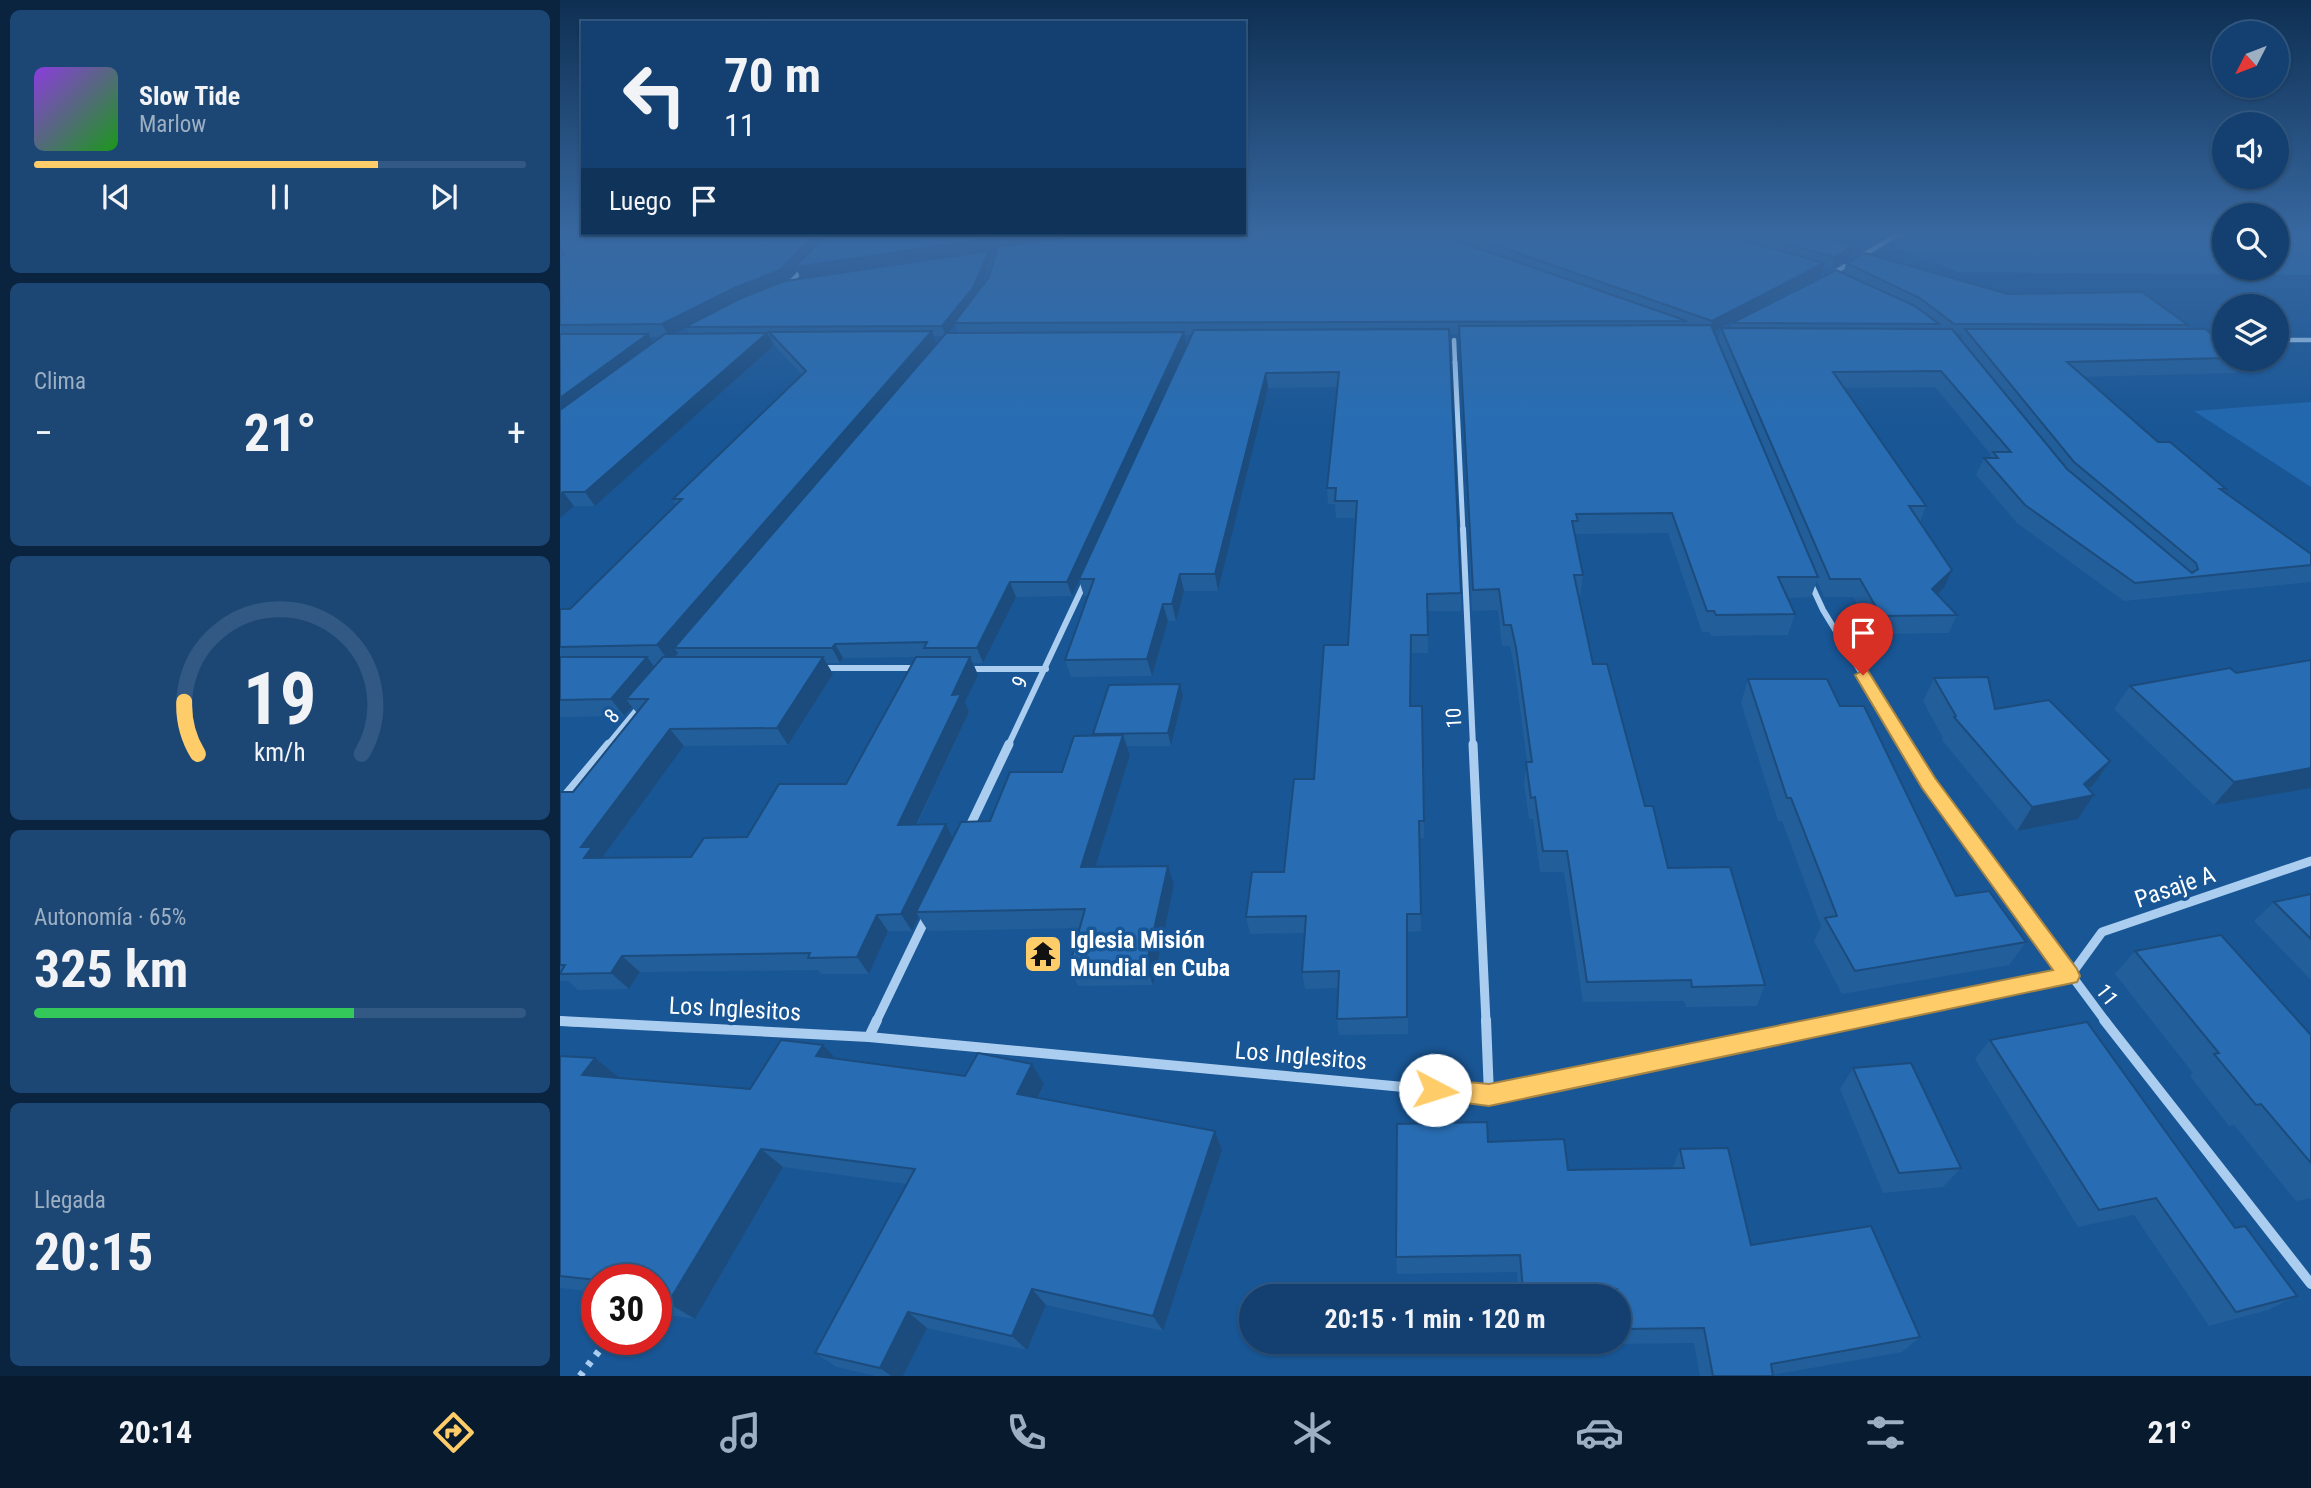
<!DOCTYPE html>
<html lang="es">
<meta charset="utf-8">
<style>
body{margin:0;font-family:"Roboto Condensed",sans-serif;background:#1c4775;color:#f1f3f6;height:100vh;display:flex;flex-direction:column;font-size:26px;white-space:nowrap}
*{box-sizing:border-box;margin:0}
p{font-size:23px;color:#9dafc3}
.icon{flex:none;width:38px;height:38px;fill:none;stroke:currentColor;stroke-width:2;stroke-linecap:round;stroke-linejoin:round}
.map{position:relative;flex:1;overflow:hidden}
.sheet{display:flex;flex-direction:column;gap:10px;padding:10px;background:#0a233e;width:560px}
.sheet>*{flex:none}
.banner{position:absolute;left:21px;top:21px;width:665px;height:214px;border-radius:0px;box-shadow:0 2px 5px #0004,0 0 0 2px #325983;background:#134070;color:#f1f3f6;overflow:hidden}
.needle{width:46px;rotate:228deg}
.fabs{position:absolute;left:1652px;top:21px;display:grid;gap:14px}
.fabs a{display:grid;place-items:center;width:77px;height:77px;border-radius:50%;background:#134070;box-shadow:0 2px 5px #0004,0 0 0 2px #325983;font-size:35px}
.speed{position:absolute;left:21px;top:1264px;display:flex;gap:14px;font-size:35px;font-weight:700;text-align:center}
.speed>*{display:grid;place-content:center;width:91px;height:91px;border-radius:50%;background:#134070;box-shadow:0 2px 5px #0004,0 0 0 2px #325983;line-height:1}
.speed .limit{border:10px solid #d22;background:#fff;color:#111}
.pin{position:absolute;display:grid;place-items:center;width:60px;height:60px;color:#fff;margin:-72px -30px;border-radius:50% 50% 50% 0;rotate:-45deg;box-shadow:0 0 7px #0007}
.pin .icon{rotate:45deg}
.me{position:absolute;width:77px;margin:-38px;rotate:95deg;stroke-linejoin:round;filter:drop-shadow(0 0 5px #0008)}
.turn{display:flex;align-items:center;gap:24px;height:147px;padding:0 28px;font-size:32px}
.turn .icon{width:91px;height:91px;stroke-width:2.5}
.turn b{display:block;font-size:49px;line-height:60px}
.then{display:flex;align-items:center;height:66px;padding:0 28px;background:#0003;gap:14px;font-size:26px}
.big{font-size:52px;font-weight:700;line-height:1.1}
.sheet .tile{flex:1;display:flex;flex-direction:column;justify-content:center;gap:10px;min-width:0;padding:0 24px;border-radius:10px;background:#1c4775}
.sheet .dial{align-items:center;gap:0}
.dial svg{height:182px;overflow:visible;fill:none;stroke:#325983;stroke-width:7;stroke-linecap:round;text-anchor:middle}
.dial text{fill:#f1f3f6;stroke:none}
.song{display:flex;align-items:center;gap:21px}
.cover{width:84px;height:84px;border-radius:10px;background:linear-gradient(135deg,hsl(270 70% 55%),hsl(120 70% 35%))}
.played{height:7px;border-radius:4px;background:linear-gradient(90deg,#ffcc6a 70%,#325983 70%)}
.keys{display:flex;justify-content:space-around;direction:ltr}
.heat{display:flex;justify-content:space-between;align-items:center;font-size:38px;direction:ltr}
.charge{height:10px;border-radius:5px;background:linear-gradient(90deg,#34c759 65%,#325983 0)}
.trip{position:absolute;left:679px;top:1284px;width:392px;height:70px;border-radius:35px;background:#134070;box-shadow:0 2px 5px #0004,0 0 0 2px #325983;font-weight:700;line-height:70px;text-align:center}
.tab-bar{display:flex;height:112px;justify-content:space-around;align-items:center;background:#081a2d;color:#9dafc3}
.tab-bar .icon{width:49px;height:49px}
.tab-bar .current{color:#ffcc6a}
.tab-bar b{font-size:32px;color:#f1f3f6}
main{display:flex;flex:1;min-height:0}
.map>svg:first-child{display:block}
</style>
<main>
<section class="sheet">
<div class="tile">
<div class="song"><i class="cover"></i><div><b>Slow Tide</b><p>Marlow</p></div></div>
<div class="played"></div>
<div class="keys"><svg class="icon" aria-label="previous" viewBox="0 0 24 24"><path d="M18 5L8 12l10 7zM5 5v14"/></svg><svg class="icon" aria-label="pause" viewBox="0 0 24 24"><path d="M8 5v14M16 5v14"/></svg><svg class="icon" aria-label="next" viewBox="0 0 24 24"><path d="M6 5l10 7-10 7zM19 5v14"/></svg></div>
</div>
<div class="tile"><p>Clima</p>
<div class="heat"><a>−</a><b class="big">21°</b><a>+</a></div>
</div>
<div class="tile dial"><svg viewBox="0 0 100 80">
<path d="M14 69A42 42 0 1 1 86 69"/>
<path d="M14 69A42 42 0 0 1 8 46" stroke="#ffcc6a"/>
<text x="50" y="56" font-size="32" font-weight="700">19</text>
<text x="50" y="72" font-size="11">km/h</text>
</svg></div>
<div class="tile"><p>Autonomía · 65%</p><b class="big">325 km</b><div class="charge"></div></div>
<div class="tile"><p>Llegada</p><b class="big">20:15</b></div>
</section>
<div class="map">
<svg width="1751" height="1376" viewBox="0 0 1751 1376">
<rect width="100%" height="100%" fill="#195695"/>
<!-- green -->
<g fill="#2168af">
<polygon points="1364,233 1664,233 1664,268 1717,268 1717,233 1751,233 1751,275 1398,272 1336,248"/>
<polygon points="1751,402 1751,487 1634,411"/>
</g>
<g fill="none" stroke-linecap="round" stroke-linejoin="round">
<!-- path -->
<polyline stroke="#abcef0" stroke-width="7" stroke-dasharray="5 8" stroke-linecap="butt" points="20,1376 48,1339"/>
<!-- minor-far4 -->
<g stroke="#abcef0" stroke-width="4.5">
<polyline points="1272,274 1340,233"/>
<polyline points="227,286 245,267"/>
<polyline points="894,340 895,363"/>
<polyline points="1717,340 1751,340"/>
</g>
<!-- minor-far3 -->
<polyline stroke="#abcef0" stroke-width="5" points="895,362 903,531"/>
<!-- minor-far2 -->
<g stroke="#abcef0" stroke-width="6">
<polyline points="903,529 913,746"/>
<polyline points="1250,582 1263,610 1346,746"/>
<polyline points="263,668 359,668"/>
<polyline points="406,669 486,669"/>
<polyline points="47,746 80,706"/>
<polyline points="448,746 525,582"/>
</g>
<!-- minor-far1 -->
<g stroke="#abcef0" stroke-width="9">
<polyline points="913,744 926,1022"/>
<polyline points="1345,744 1369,783 1546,1022"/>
<polyline points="0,802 49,744"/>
<polyline points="409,828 449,744"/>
<polyline points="0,1021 15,1022"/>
<polyline points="316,1022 366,918"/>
<polyline points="1287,1022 1510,976 1542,932 1751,861"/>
</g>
<!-- minor -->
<g stroke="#abcef0" stroke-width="10">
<polyline points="926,1020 929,1095"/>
<polyline points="1544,1020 1751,1284"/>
<polyline points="0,1021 309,1037 929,1095 1295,1020"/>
<polyline points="309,1037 317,1020"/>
</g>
</g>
<!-- wall -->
<g fill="#225e9a" fill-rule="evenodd">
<path d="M 0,233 L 1312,233 L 1285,244 L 1289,258 L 1272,268 L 1263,266 L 1261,275 L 1154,331 L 1158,342 L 1161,328 L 1171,328 L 1172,323 L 1333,296 L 1284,272 L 1286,263 L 1448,294 L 1628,325 L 1626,329 L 1664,343 L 1664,359 L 1684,359 L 1676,373 L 1525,377 L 1598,442 L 1666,489 L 1664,492 L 1751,554 L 1751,582 L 1564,601 L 1457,523 L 1416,475 L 1424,458 L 1430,458 L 1431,455 L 1375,387 L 1284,388 L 1366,506 L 1360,522 L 1384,588 L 1377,595 L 1397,615 L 1389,633 L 1314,634 L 1293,597 L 1264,597 L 1257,581 L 1251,597 L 1228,598 L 1235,614 L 1228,635 L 1151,636 L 1149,632 L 1142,632 L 1108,533 L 1016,534 L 1016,539 L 1023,575 L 1020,596 L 1019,596 L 1033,664 L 1108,868 L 1205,985 L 1197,1006 L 1126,1007 L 1124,1001 L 1023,1002 L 1004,872 L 980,872 L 973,819 L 969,819 L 964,784 L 967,762 L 955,670 L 950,646 L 942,646 L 938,610 L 912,611 L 899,334 L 890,334 L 901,593 L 901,611 L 868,611 L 868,653 L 851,653 L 851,706 L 862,706 L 864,838 L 860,838 L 861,931 L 848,932 L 848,1034 L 779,1035 L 777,1019 L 778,988 L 745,989 L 742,972 L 745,933 L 690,934 L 686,917 L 724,872 L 754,779 L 788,645 L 796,518 L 776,518 L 775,504 L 768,504 L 767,488 L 777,387 L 708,388 L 658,591 L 624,591 L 616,621 L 608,621 L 592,676 L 511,677 L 505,660 L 528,596 L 524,596 L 519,580 L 512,596 L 456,597 L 423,663 L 413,663 L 418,675 L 405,702 L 409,712 L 357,825 L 386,824 L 393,837 L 430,821 L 502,772 L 533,736 L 533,734 L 623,696 L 611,746 L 567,746 L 570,755 L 535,867 L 614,885 L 593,985 L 518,986 L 509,967 L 520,928 L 368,931 L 359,917 L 352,931 L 328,931 L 309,974 L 261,974 L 258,970 L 80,972 L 69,989 L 18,990 L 8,981 L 0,981 L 0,792 L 13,792 L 77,713 L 72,707 L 64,716 L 0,717 L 0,609 L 10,609 L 116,504 L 113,499 L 242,375 L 215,346 L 211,336 L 208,336 L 213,346 L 35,506 L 14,506 L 0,518 ZM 437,250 L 429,277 L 420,289 L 431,260 L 291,272 ZM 237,270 L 241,279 L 226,281 ZM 395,325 L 398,333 L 388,333 ZM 126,328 L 129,334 L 116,334 ZM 1397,334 L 1403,334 L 1401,340 ZM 624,335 L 632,335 L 556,498 L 626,345 ZM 374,336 L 383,336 L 376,344 ZM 90,337 L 100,337 L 93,342 ZM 356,657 L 286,784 L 187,837 L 131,857 L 42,858 L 124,746 L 228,745 L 273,674 L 266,663 L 280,663 L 283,658 Z"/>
<polygon points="1676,673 1751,788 1654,805 1554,709 1570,686"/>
<polygon points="1374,678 1435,709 1534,784 1529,789 1534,795 1518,819 1457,831 1382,740 1383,738 1363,701"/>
<polygon points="1188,679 1280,706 1396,896 1466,942 1449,965 1282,994 1254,941 1261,926 1222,821 1218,821 1181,703"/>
<polygon points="1751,894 1751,980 1694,921 1714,902"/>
<polygon points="1575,951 1751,1034 1751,1198 1736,1201 1674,1125 1669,1126 1630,1076 1633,1073 1555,974"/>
<polygon points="1430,1040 1675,1228 1737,1296 1708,1310 1649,1326 1574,1215 1518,1227 1415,1059"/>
<polygon points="0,1055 35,1058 60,1078 190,1089 276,1059 405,1076 472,1064 484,1084 478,1098 655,1131 662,1150 603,1331 486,1305 467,1350 367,1328 343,1376 315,1376 277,1367 255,1353 347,1184 223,1167 135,1319 96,1313 96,1279 37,1279 37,1292 0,1288"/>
<polygon points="1293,1068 1401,1168 1383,1187 1323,1193 1280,1089"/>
<polygon points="928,1142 1008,1170 1112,1169 1120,1149 1191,1245 1360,1337 1342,1352 1213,1375 1213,1376 1140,1376 1134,1343 1056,1344 1056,1342 1059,1342 1059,1297 959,1297 957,1272 837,1274 836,1257"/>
</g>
<!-- shaded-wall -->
<g fill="#1c4c7d">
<polygon points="256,233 548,233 241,279 237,270 225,282 125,327 126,328 109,337 102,324"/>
<polygon points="1289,233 1312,233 1268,252 1271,240"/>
<polygon points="1293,246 1289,258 1272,268 1275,257"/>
<polygon points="429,251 431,260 416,298 394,323 395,325 386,336 382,326"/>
<polygon points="1264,263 1261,275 1150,333 1152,321"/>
<polygon points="372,331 377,346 114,648 118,653 110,663 97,645"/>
<polygon points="624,332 626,345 512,596 507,582"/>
<polygon points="207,333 213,346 35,506 25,492"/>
<polygon points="88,334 95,346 0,418 0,398"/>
<polygon points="706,373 708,388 658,591 655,574"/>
<polygon points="3,492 14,506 0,518 0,495"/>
<polygon points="1392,570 1384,588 1364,607 1372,589"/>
<polygon points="620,574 624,591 616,621 612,604"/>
<polygon points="450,582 456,597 423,663 417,648"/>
<polygon points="603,604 608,621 592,676 587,659"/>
<polygon points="275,644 283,658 280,663 272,648"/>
<polygon points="87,657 100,674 66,699 72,707 64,716 51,699"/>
<polygon points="263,657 273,674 228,745 217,728"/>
<polygon points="410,657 418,675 405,702 409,712 348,842 338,825 392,695"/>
<polygon points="620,684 623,696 611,746 608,733"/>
<polygon points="110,729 124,746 42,858 49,864 24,858 21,847"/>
<polygon points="563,735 570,755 529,887 521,867"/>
<polygon points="1550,761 1534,784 1518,798 1534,795 1518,819 1457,831 1472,807 1524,784"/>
<polygon points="1751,768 1751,788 1654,805 1674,782"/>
<polygon points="386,824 395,842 356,912 359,917 352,931 341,914"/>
<polygon points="608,866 614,885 593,985 586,966"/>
<polygon points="317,915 328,931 309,974 297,957"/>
<polygon points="62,956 80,972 69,989 51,973"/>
<polygon points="263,1045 282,1065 256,1056"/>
<polygon points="35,1058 60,1078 22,1075"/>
<polygon points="472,1064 484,1084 470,1114 457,1094"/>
<polygon points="655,1131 662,1150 603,1331 593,1316"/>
<polygon points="201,1149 223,1167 135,1319 108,1303"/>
<polygon points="472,1289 486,1305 467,1350 452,1336"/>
<polygon points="348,1312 367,1328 343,1376 331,1376 320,1368"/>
</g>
<!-- building -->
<g fill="#286db3" stroke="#1c4c7d" stroke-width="2">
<polygon points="0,233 256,233 220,270 174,288 102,324 0,325 0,257 5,253 0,251"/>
<polygon points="268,233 471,233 235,267"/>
<polygon points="536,233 874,233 1127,321 394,323 429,277 438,247"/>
<polygon points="901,233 1157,233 1264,263 1152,321"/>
<polygon points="1187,233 1289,233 1271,240 1293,246 1275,257"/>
<polygon points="429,251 413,288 382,326 125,327 179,299 225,281"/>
<polygon points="1305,253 1448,294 1582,292 1628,325 1394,324 1360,298 1286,263"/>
<polygon points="1276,270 1355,306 1379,324 1172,323"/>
<polygon points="1151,325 1258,577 1218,577 1235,614 1156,615 1154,611 1147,611 1112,513 1016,514 1018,521 1012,521 1023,575 1014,575 1033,664 1047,664 1085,806 1093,806 1108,868 1170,867 1205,985 1132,987 1131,980 1027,982 1007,851 983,851 975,797 971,798 966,762 972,762 956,648 951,625 944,625 939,589 913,590 899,326"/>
<polygon points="1161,328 1392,329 1507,469 1632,573 1638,569 1636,563 1514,462 1405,329 1645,329 1664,343 1664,358 1507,362 1598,442 1610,442 1666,489 1660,489 1751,554 1751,565 1575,583 1465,505 1424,458 1438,458 1433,452 1451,452 1381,371 1273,372 1366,506 1349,506 1392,570 1372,589 1397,615 1321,616 1300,579 1270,579"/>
<polygon points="889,329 901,593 867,594 868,635 851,635 850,706 862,706 864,821 859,821 861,914 847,914 847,1017 777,1019 779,971 742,972 746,916 686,917 692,872 724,872 734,779 754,779 764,645 788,645 797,501 775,501 776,488 767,488 779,372 706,373 655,574 620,574 612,604 603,604 587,659 505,660 534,579 519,579 634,330"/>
<polygon points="372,331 97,645 0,647 0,609 10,609 122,499 113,499 246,371 209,332"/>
<polygon points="624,332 507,582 450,582 417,648 364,648 367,642 275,644 272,648 114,648 386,333"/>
<polygon points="207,333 25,492 3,492 0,495 0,410 105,334"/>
<polygon points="0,334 88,334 0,398"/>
<polygon points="0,657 87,657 51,699 0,700"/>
<polygon points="103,657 263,657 217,728 110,729 21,847 32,847 24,858 131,857 144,838 187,837 219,784 286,784 356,657 410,657 392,695 401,694 338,825 386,824 341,914 317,915 297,957 248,958 250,953 62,956 51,973 0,974 5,965 0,965 0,792 13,792 88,699 66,699"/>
<polygon points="1751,660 1751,768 1674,782 1570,686 1670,668 1676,673"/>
<polygon points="1428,677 1435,709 1489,700 1550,761 1524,784 1534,795 1472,807 1394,717 1396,716 1374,678"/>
<polygon points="1188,679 1267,679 1280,706 1304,706 1396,896 1429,891 1466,942 1295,971 1265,918 1277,916 1231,798 1227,798"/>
<polygon points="620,684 608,733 533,734 549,685"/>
<polygon points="563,735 521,867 608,866 586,966 509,967 525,909 356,912 401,822 430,821 450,772 502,772 514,736"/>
<polygon points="1751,894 1751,939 1714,902"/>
<polygon points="1661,935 1750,1034 1751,1034 1751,1163 1701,1104 1696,1105 1654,1054 1659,1053 1575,951"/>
<polygon points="1527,1022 1675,1228 1685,1226 1737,1296 1676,1312 1596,1198 1539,1210 1430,1040"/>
<polygon points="221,1040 263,1045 256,1056 405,1076 418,1053 472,1064 457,1094 655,1131 593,1316 472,1289 452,1336 348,1312 320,1368 255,1353 355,1169 201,1149 108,1303 96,1302 96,1279 37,1280 0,1276 0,1056 35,1058 22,1075 190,1089"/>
<polygon points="1351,1063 1401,1168 1339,1173 1293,1068"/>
<polygon points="927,1122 928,1142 1004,1139 1008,1170 1124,1168 1120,1149 1168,1148 1191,1245 1311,1226 1360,1337 1211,1364 1213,1376 1153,1376 1144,1328 1063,1329 1057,1289 963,1290 960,1255 836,1257 837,1124"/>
</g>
<!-- sky -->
<linearGradient id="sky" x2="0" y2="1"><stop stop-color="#0e2f52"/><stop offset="0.55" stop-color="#3868a0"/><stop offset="1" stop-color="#3868a0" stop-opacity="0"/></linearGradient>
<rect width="1751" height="425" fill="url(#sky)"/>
<!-- route -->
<polygon fill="#ffcc6a" stroke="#a68545" stroke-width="2" points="1303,670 1308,671 1375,778 1517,969 1520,976 1517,982 929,1106 867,1098 863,1090 867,1082 875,1079 929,1084 1493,970 1362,788 1295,675"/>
<!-- icons -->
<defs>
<symbol id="temple-square" viewBox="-11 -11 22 22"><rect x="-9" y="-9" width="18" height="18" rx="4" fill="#ffcc6a" stroke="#195695"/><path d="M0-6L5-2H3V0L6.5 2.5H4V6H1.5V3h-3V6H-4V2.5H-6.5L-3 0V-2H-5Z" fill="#111"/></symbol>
</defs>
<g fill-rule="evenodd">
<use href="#temple-square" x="461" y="932" width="44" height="44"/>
</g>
<g text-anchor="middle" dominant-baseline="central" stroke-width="7" stroke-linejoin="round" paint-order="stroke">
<!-- street labels -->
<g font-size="21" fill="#fff" stroke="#195695">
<text transform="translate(460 682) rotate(-64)">9</text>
<text transform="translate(52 716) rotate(-50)">8</text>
<text transform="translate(894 718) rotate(-93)">10</text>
<text transform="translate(1547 995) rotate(52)">11</text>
</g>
<!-- near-street labels -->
<g font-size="24" fill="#fff" stroke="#195695">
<text transform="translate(1615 887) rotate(-19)">Pasaje A</text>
<text transform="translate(175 1009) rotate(3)">Los Inglesitos</text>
<text transform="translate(741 1056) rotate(5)">Los Inglesitos</text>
</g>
<!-- near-poi labels -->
<g font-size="24" font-weight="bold" fill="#fff" stroke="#195695" text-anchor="start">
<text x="510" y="940">Iglesia Misión<tspan x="510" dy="28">Mundial en Cuba</tspan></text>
</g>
</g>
</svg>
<div class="fabs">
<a><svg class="needle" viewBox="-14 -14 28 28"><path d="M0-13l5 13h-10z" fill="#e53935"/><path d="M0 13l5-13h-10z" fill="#9dafc3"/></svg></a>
<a><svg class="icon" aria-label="sound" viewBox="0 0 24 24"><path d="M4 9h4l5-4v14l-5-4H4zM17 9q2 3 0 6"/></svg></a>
<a><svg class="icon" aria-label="search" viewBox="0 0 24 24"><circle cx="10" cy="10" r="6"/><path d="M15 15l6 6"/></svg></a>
<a><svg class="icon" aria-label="layers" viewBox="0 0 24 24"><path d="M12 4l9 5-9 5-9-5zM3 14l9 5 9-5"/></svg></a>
</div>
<div class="speed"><div class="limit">30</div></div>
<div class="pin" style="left:1303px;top:675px;background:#d93025"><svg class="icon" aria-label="arrive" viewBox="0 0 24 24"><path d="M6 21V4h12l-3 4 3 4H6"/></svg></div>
<svg class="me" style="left:875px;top:1090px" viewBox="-20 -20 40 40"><circle r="19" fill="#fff"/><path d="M0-13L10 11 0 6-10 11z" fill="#ffcc6a"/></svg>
<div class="trip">20:15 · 1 min · 120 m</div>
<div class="banner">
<div class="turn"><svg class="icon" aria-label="left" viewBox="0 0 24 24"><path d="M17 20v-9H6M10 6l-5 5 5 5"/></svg><div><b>70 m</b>11</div></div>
<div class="then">Luego<svg class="icon" aria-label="arrive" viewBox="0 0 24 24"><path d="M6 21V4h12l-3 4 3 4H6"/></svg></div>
</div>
</div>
</main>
<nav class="tab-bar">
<b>20:14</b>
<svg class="icon current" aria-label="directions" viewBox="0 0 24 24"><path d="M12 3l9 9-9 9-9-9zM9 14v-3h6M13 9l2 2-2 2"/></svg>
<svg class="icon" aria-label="music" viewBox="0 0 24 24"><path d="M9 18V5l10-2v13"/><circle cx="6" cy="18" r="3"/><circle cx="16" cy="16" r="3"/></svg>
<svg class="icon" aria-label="phone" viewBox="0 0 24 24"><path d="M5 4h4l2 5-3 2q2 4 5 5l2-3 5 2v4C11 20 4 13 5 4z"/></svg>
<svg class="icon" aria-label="climate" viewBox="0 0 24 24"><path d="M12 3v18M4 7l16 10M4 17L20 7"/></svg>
<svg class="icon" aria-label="car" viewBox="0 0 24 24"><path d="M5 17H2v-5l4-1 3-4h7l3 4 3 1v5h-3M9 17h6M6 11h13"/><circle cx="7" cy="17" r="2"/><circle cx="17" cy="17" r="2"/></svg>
<svg class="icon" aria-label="filters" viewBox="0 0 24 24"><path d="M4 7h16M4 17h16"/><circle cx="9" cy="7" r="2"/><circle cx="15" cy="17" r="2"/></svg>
<b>21°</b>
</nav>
